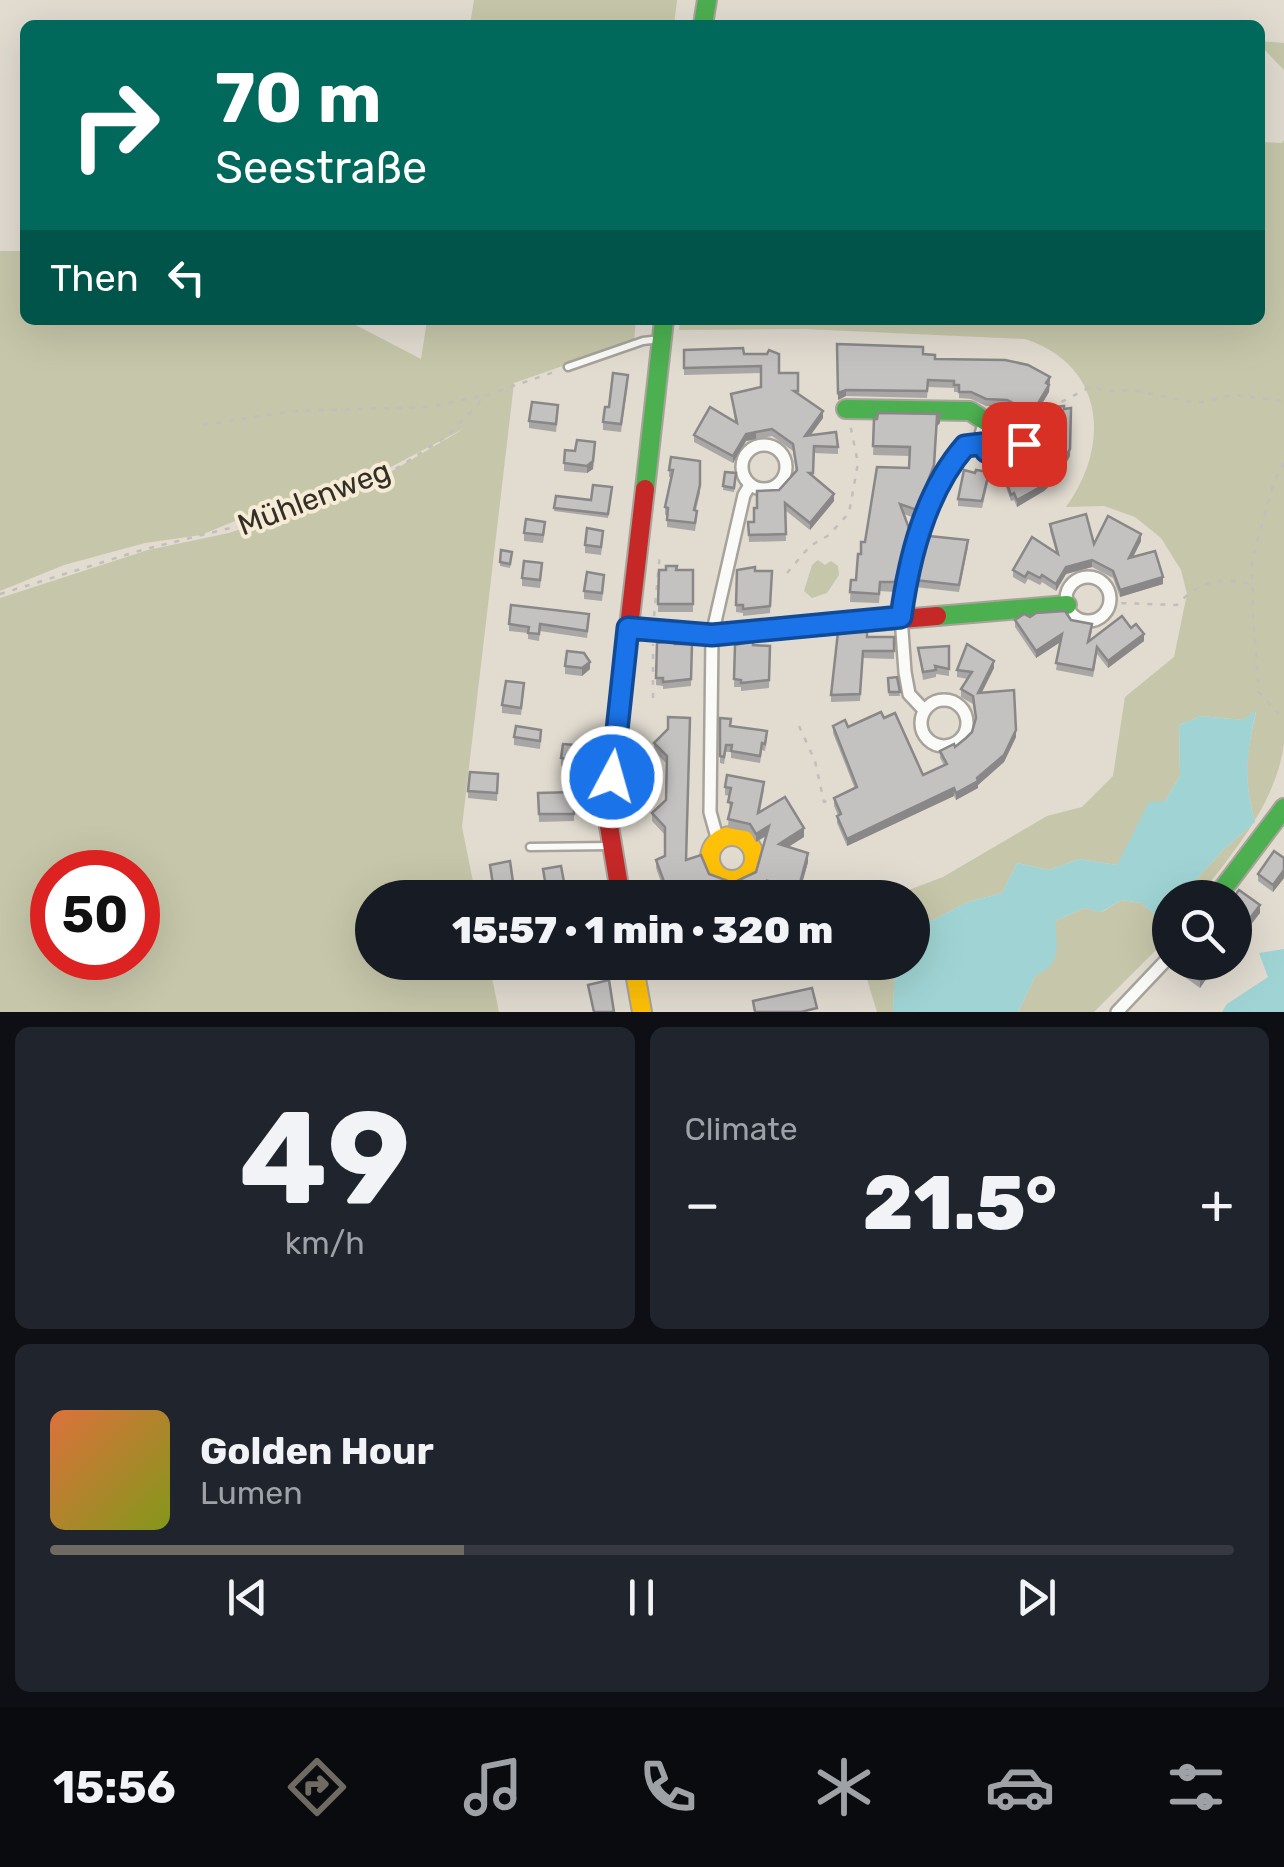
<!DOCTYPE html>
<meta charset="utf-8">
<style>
body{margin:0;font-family:Rubik,sans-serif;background:#20242c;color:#f1f3f6;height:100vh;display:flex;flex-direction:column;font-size:38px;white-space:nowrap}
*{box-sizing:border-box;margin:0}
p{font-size:32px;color:#9ea1a6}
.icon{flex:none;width:55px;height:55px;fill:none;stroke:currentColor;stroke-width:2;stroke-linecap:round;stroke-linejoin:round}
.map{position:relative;height:1012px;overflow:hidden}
.drawer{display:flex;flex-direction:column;gap:15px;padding:15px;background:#0d0f14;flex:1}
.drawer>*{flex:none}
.guide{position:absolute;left:20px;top:20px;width:1245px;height:305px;border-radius:15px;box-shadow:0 10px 40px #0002;background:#00695c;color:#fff;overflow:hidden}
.controls{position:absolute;left:1152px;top:880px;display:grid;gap:20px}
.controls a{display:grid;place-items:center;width:100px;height:100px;border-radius:50%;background:#171b24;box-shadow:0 10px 40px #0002;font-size:50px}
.speed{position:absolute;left:30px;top:850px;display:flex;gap:20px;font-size:50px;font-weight:700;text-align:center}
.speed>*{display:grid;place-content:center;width:130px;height:130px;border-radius:50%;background:#171b24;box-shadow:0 10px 40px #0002;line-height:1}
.speed .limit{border:15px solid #d22;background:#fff;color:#111}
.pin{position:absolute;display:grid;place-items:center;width:85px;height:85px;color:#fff;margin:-42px;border-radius:20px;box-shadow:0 5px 15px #0006}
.me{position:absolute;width:110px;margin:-55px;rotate:6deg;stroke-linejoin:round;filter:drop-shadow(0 0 8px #0008)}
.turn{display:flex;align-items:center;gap:35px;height:210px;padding:0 30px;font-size:45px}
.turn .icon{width:130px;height:130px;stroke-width:2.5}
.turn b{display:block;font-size:70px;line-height:85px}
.then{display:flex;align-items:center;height:95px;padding:0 30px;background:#0003;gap:20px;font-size:38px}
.big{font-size:75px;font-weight:800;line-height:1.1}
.drawer .widget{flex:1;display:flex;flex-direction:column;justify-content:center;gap:15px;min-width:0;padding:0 35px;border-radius:15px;background:#20242c}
.drawer .dial{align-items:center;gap:0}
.dial b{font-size:130px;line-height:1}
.song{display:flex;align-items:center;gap:30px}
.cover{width:120px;height:120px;border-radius:15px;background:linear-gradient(135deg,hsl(20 70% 55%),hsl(70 70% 35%))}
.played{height:10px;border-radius:5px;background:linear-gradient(90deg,#706b62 35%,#363941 35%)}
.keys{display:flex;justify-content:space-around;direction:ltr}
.heat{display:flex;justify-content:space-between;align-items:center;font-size:55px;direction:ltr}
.drawer .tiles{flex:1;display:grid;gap:15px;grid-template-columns:1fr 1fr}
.widget:last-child{grid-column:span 2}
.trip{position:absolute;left:355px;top:880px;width:575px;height:100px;border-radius:50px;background:#171b24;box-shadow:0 10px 40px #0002;font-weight:800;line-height:100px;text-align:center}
.tabs{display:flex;height:160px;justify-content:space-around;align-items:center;background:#090b0e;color:#9ea1a6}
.tabs .icon{width:70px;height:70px}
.tabs .selected{color:#706b62}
.tabs b{font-size:45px;color:#f1f3f6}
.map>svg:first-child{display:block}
</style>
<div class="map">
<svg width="1284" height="1012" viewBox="0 0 1284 1012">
<rect width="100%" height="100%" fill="#e1dbd0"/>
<!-- green -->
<g fill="#c6c6aa" fill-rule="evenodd">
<polygon points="474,0 677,0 674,25 470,25"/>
<polygon points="1260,41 1284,43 1284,70 1260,45"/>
<path d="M 1284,140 L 1284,744 C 1276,803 1234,851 1199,897 L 1180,897 L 1223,850 L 1255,822 C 1243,776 1246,757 1256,712 L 1243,720 L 1201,716 L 1179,725 L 1180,776 L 1165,801 L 1132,838 L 1117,865 L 1079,859 L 1049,870 L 1017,863 L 1002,893 L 968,902 L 933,920 L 913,924 L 912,898 L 890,897 L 943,877 L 1047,816 L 1082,807 L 1113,776 L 1125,697 L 1174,657 L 1187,594 L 1181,570 L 1161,538 L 1135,517 L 1104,506 L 1066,507 C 1111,445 1105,365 1025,339 L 805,329 L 679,330 L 680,320 L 1260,320 L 1260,142 L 1282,143 Z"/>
<path d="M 0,251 L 25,251 L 25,320 L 346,320 L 421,359 L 427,320 L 636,320 L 634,341 L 514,383 L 462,827 L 476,897 L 372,898 L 372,962 L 489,963 L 499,1012 L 0,1012 L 0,598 L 148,550 L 229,533 L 291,512 L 377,480 L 465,428 L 370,478 L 247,516 L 201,535 L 145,543 L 64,565 L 0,591 ZM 52,872 L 138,872 L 138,958 L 52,958 Z"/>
<polygon points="818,560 825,565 831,561 838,566 839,575 827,593 812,598 804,591 812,565"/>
<polygon points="1122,900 1141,903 1158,917 1170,907 1170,936 1094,1012 1018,1012 1036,975 1055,921 1085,908 1102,912"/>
<polygon points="862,963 895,963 893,1012 877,1012"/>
</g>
<!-- water -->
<g fill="#a0d4d4">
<path d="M 1256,710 C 1247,754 1243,778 1255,822 L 1223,850 L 1180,897 L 1170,898 L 1170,907 L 1158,917 L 1141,903 L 1122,900 L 1101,912 L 1085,908 L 1055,921 C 1057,944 1062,965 1036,975 L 1018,1012 L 893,1012 L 895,963 L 912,962 L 913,924 L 933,920 L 968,902 L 1002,893 L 1017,863 L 1049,870 L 1079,859 L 1117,865 L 1149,802 L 1165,801 L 1180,776 L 1179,725 L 1201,716 L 1243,720 Z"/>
<polygon points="1284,949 1284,1012 1222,1012 1227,1004 1268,977 1259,953"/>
</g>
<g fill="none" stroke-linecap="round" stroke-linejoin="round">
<defs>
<g id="lane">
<polyline points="568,367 643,341 661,339"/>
<polyline points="530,847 611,846"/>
</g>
<g id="street">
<circle cx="1003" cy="437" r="22"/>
<circle cx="764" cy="467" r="22"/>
<circle cx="1088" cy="599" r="22"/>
<circle cx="944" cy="723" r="23"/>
<polyline points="924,710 909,694 905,672 901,617 906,583 935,493 950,463 965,446 982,445"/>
<polyline points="718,841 710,812 712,635 744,495 750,485"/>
<polyline points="1117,1012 1170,956"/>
</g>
<g id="fast">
<polyline points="703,25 707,0"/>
<polyline points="846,409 970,411 987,422"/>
<polyline points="645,489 664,320"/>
<polyline points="937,616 1067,605"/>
<polyline points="1216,898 1284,808"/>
</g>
<g id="slow">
<circle cx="732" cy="858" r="22"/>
<polyline points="633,962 642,1012"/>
</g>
<g id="jam">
<polyline points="628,628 712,635 937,616"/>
<polyline points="621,898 609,826 609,799 645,489"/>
</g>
</defs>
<!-- lane casing -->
<use href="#lane" stroke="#a8a39a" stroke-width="11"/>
<!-- street casing -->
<use href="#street" stroke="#a8a39a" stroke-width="16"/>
<!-- fast casing -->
<use href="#fast" stroke="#a8a39a" stroke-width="22"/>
<!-- slow casing -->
<use href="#slow" stroke="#a8a39a" stroke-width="22"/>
<!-- jam casing -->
<use href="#jam" stroke="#a8a39a" stroke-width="22"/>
<!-- path -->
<g stroke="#c1bebb" stroke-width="2.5" stroke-dasharray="5 8" stroke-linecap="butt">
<polyline points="1050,408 1090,387 1110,391 1132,390 1198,403 1233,395 1284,401"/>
<polyline points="1020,423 1034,417"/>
<polyline points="203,425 293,411 431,407 485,395"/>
<polyline points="1284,463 1275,479 1252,560 1253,617 1259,692 1284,720"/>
<polyline points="787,573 810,546 829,535 849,513 858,463 850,424"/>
<polyline points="0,594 142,550 290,513 378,480 446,437 487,395 557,371"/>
<path d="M 1109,606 L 1116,603 L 1177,605 C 1198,581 1221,577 1251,584"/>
<polyline points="654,616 660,553"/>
<polyline points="653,698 653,644"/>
<polyline points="799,726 815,761 824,802 834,799"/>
</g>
<!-- lane -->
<use href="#lane" stroke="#fafaf8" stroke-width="6"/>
<!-- street -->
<use href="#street" stroke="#fafaf8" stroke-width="11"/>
<!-- fast -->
<use href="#fast" stroke="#4caf50" stroke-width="18"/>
<!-- slow -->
<use href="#slow" stroke="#ffc107" stroke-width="18"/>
<!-- jam -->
<use href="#jam" stroke="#c62828" stroke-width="18"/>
</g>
<!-- wall -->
<g fill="#a9a6a6">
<polygon points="837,344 923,354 935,359 1050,377 1049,392 1039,409 1070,456 1057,479 1044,491 1017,507 1014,500 1011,501 1000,471 1000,464 1022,456 1032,443 1031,418 1007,407 986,406 971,399 959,398 959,392 954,392 954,388 928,387 927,398 846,396 838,400"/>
<polygon points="684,350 744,354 779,373 798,373 798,394 823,418 810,435 838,447 838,454 814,453 813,476 834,501 810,530 785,510 786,541 749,542 748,522 754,522 757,508 779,490 796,471 793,451 772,436 756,439 746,441 733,463 694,442 694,435 735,422 731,394 761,387 761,373 684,375"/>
<polygon points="628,383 621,432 603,430 603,422 609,407"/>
<polygon points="558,413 556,432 529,428 529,421"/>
<polygon points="874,419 940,423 937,426 934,475 917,519 904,514 910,540 895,592 880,591 879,603 850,602 851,580 856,580 865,542 909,468 910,456 873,455"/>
<polygon points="595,449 593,469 587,473 564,471 564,463 575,451"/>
<polygon points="700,461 700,493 696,510 697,518 695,531 667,527 667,515 665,515 665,507 671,477 669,477 669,470"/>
<polygon points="725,472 736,473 734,492 723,490"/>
<polygon points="989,479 982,508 958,506 958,499"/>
<polygon points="612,487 608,518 554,511 556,496 591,500"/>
<polygon points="1050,524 1094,544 1141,541 1133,557 1163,584 1120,597 1113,578 1092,567 1066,574 1056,591 1042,582 1040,585 1028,579 1025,584 1013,577 1013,570 1056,552 1050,531"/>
<polygon points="545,530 543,543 524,541 524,533"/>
<polygon points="603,538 601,555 585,553 585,545"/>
<polygon points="968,547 959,592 915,587 915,580"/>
<polygon points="501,550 512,552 510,568 500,566"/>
<polygon points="659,570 693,570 693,612 658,612"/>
<polygon points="737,570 772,571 770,613 743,616 743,613 736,612"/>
<polygon points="542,571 540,588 522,586 522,578"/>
<polygon points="604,582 602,601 584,599 584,591"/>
<polygon points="1030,617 1071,620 1092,631 1090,640 1144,641 1108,668 1097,654 1093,677 1056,670 1060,642 1036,658 1015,627 1015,620"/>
<polygon points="589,621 587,638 540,631 539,641 528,639 528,633 509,631 509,624"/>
<polygon points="867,637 894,637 894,659 863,658 860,701 831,702 831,695"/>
<polygon points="657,643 692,644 691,686 663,689 663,686 656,685"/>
<polygon points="735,645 770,646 769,688 741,691 741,687 734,687"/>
<polygon points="949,646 949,676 936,674 936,677 923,680 918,648"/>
<polygon points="565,666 590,669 582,676 565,674"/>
<polygon points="994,668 982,692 1016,737 1004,762 978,785 978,788 956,800 954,796 847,846 837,823 837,816 838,815 834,806 834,798 855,789 833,733 833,726 848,727 884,718 923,775 944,765 940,758 940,751 955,747 972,732 976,721 973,704 961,697 961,689 968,679 957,677 957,670"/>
<polygon points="897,677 900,696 889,696 888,678"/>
<polygon points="524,690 521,715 502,713 502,705"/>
<polygon points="720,718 731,727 767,738 765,751 762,750 760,763 731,758 731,752 726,752 724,764 720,763"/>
<polygon points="668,729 687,860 709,874 733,883 756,872 766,836 756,842 750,832 728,828 730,796 725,795 725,787 764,790 760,812 804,837 787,847 808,862 798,898 772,890 695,893 683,898 667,898 656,868 656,860 665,856 665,835 652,821 652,813 666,800 667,764 654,751 654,743"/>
<polygon points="514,737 541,737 540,749 514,745"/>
<polygon points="586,754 585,769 561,766 561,758"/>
<polygon points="498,782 497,801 468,798 468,791"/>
<polygon points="574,792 574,821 539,822 538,793"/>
<polygon points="1284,858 1284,878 1273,892 1258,881 1258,874"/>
<polygon points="490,865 513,882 513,889 493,892"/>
<polygon points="543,869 567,898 551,898 550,893 546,894"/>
<polygon points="566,962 591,962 591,969 567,973"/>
<polygon points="1218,962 1200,988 1182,975 1182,967"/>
</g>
<!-- shaded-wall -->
<g fill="#898787">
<polygon points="1050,377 1049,392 1034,417 1034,410"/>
<polygon points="846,390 846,396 838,400 838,393"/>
<polygon points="1071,408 1070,456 1057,479 1044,491 1017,507 1017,500"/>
<polygon points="823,411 823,418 805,443 805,436"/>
<polygon points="940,414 940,423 937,426 934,475 917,519 917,510 937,416"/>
<polygon points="756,432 756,439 746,441 733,463 733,456 746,434"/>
<polygon points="595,442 593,469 587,473 587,466"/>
<polygon points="834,494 834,501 810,530 810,523"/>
<polygon points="910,531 910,540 895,592 895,582"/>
<polygon points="1141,534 1141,541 1129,565 1129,558"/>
<polygon points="1092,560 1092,567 1066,574 1056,591 1056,584 1066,567"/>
<polygon points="1163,577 1163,584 1120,597 1120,590"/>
<polygon points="1062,634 1062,641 1036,658 1036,651"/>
<polygon points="1144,634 1144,641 1108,668 1108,661"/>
<polygon points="994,661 994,668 978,700 978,693"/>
<polygon points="590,662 590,669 582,676 582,668"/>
<polygon points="1016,730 1016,737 1004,762 978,785 978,788 956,800 956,793 977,778"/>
<polygon points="954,788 954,796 847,846 847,839"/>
<polygon points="769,826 769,834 756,842 756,834"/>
<polygon points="804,828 804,837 779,853 779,844"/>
<polygon points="808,853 808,862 798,898 798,890"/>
<polygon points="1284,870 1284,878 1273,892 1273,885"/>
<polygon points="698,884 698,892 683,898 669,898 669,895"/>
<polygon points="1260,905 1260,913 1236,944 1236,937"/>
<polygon points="1242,941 1242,948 1235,958 1235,950"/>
<polygon points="1213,962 1218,962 1200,988 1200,980"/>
</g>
<!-- building -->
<g fill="#c4c1c1" stroke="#898787" stroke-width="2.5">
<polygon points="837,344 923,347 923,354 935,355 935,359 1005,360 1028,365 1050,377 1046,383 1049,385 1034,410 1064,406 1064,409 1071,408 1070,449 1057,472 1044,485 1017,500 1014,493 1011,495 1000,464 1022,456 1033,442 1031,412 1007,400 986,399 971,392 959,392 959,385 954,385 954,381 928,380 927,391 846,390 838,393"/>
<polygon points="743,348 744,354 767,354 769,350 779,354 779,373 798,373 798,391 794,391 823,411 805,436 836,432 838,447 814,446 813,473 809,473 834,494 810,523 785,503 786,534 749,535 748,522 754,522 754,508 757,508 757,491 779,490 797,470 793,444 772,429 756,432 746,434 733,456 694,435 710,407 737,423 731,394 761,387 761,366 684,368 684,350"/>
<polygon points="613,373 628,375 621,424 603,422 605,407 609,407"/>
<polygon points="532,402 558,405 556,424 529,421"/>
<polygon points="878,413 940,414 937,416 934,465 917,510 900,504 910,531 895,582 880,582 879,594 850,592 851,580 856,580 858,554 861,554 861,542 865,542 877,467 909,468 910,447 873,446 874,419 877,419"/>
<polygon points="577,440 595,442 593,461 587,466 564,463 565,450 575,451"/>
<polygon points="671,457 700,461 700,485 694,510 697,511 695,523 667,520 668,508 665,507 673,470 669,470"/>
<polygon points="964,470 975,473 976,470 989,472 982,501 958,499"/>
<polygon points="725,472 736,473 734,488 723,486"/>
<polygon points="593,485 612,487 608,514 554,508 556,496 591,500"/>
<polygon points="1086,514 1094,544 1108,516 1141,534 1129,558 1155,551 1163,577 1120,590 1113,571 1092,560 1066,567 1056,584 1042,575 1040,578 1028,572 1025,577 1013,570 1032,537 1058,554 1050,524"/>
<polygon points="526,519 545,522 543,535 524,533"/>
<polygon points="587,528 603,531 601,547 585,545"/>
<polygon points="929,536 968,540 959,585 915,580"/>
<polygon points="501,550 512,552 510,564 500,562"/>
<polygon points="524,561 542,563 540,580 522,578"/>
<polygon points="666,566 677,566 676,570 693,570 693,604 658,604 659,570 666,570"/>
<polygon points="755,567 755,571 772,571 770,606 743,609 743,605 736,605 737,570"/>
<polygon points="587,572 604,575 602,593 584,591"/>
<polygon points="511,605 589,614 587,631 540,624 539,634 528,633 529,627 509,624"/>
<polygon points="1065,611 1071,620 1092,624 1088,642 1122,616 1131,628 1136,624 1144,634 1108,661 1097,647 1093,670 1056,663 1062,634 1036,651 1015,620 1024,614 1030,617 1036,613"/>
<polygon points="838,632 867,632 867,637 894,637 894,651 863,651 860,694 831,695"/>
<polygon points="675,640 675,644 692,644 691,679 663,682 663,678 656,678 657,643"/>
<polygon points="753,641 753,645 770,646 769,680 741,683 741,680 734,679 735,645"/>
<polygon points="967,644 994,661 978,693 1014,690 1016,730 1004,755 977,778 978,781 956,793 954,788 847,839 837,816 841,814 834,798 857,787 833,726 845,720 848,727 881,712 884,718 895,713 923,775 947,764 940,751 954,744 955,747 966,738 972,732 976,718 973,696 961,689 972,672 957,670"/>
<polygon points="949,646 949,669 935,666 936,670 923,672 918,648"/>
<polygon points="567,651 584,653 590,662 582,668 565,666"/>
<polygon points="897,677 900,692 889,692 888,678"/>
<polygon points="506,681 524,683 521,708 502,705"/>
<polygon points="668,717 690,718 686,860 701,855 709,874 733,883 756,872 769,826 756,834 750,824 728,819 732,803 728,802 731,788 725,787 727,775 764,782 758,813 785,797 804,828 779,844 808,853 798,890 768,881 775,898 693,898 698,884 669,895 656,860 665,856 665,827 652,813 666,800 667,756 654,743 668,729"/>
<polygon points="720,718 731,719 730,726 767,731 765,744 762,743 760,756 731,751 732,745 726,745 724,757 720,756"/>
<polygon points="516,726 541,730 540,741 514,737"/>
<polygon points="563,744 586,746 585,761 561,758"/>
<polygon points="470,772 498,774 497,793 468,791"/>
<polygon points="574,792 574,814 539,814 538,793"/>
<polygon points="1274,851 1284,858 1284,870 1273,885 1258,874"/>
<polygon points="510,861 513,882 493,885 490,865"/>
<polygon points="561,866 567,898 552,898 550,886 546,887 543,869"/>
<polygon points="1239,890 1260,905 1236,937 1242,941 1235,950 1235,898 1233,898"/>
<polygon points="1185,962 1213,962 1200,980 1182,967"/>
<polygon points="609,980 614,1012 594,1012 588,985"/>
<polygon points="812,988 817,1008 801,1012 755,1012 753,1001"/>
</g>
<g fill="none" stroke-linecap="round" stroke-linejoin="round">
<defs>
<path id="route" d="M 612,777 L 628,628 L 712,635 L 901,617 C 909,558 925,492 965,446 L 982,444 L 986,451 L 999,459 L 1014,456 L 1024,444"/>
</defs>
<!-- route casing -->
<use href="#route" stroke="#114b97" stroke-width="25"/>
<!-- route -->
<use href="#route" stroke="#1a73e8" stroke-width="18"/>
</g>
<g text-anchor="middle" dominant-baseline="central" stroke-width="8" stroke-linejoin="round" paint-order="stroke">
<!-- street labels -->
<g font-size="30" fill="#332e26" stroke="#f6ebd5">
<text transform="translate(314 498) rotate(-21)">Mühlenweg</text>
</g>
</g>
</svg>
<div class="controls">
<a><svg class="icon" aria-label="search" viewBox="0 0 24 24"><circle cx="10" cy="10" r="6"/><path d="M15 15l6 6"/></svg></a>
</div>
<div class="speed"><div class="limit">50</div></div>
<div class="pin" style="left:1024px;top:444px;background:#d93025"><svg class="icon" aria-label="arrive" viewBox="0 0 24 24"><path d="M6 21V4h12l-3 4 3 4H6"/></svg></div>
<svg class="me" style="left:612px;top:777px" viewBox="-20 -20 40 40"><circle r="17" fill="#1a73e8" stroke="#fff" stroke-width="3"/><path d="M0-11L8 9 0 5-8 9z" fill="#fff"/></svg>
<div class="trip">15:57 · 1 min · 320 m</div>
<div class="guide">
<div class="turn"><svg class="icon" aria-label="right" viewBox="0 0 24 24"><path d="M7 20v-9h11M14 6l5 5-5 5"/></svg><div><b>70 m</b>Seestraße</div></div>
<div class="then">Then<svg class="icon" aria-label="left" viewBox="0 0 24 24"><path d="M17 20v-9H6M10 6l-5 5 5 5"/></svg></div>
</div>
</div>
<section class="drawer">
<div class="tiles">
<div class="widget dial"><b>49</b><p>km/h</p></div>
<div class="widget"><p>Climate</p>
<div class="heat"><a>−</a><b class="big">21.5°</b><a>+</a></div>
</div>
<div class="widget">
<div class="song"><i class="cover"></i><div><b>Golden Hour</b><p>Lumen</p></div></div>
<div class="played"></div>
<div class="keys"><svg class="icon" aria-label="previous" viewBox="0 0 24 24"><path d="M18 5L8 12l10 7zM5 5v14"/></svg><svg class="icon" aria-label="pause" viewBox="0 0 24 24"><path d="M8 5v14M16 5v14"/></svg><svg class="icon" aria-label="next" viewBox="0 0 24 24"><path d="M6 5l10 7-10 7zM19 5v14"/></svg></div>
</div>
</div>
</section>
<nav class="tabs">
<b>15:56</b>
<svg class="icon selected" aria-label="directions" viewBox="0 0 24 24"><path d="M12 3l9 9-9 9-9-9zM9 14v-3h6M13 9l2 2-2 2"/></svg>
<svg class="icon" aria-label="music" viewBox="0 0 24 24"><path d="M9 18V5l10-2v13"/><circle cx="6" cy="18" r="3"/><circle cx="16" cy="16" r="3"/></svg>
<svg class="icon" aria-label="phone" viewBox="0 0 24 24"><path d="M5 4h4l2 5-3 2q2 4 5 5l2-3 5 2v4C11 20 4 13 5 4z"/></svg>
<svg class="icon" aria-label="climate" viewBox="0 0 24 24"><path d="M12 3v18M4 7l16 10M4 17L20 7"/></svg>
<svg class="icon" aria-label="car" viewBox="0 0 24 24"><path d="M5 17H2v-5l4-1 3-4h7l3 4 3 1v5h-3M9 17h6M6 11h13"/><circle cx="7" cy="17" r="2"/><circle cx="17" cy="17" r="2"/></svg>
<svg class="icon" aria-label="filters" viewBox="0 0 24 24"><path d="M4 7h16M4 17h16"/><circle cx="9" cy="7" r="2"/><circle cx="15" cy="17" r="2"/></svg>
</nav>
